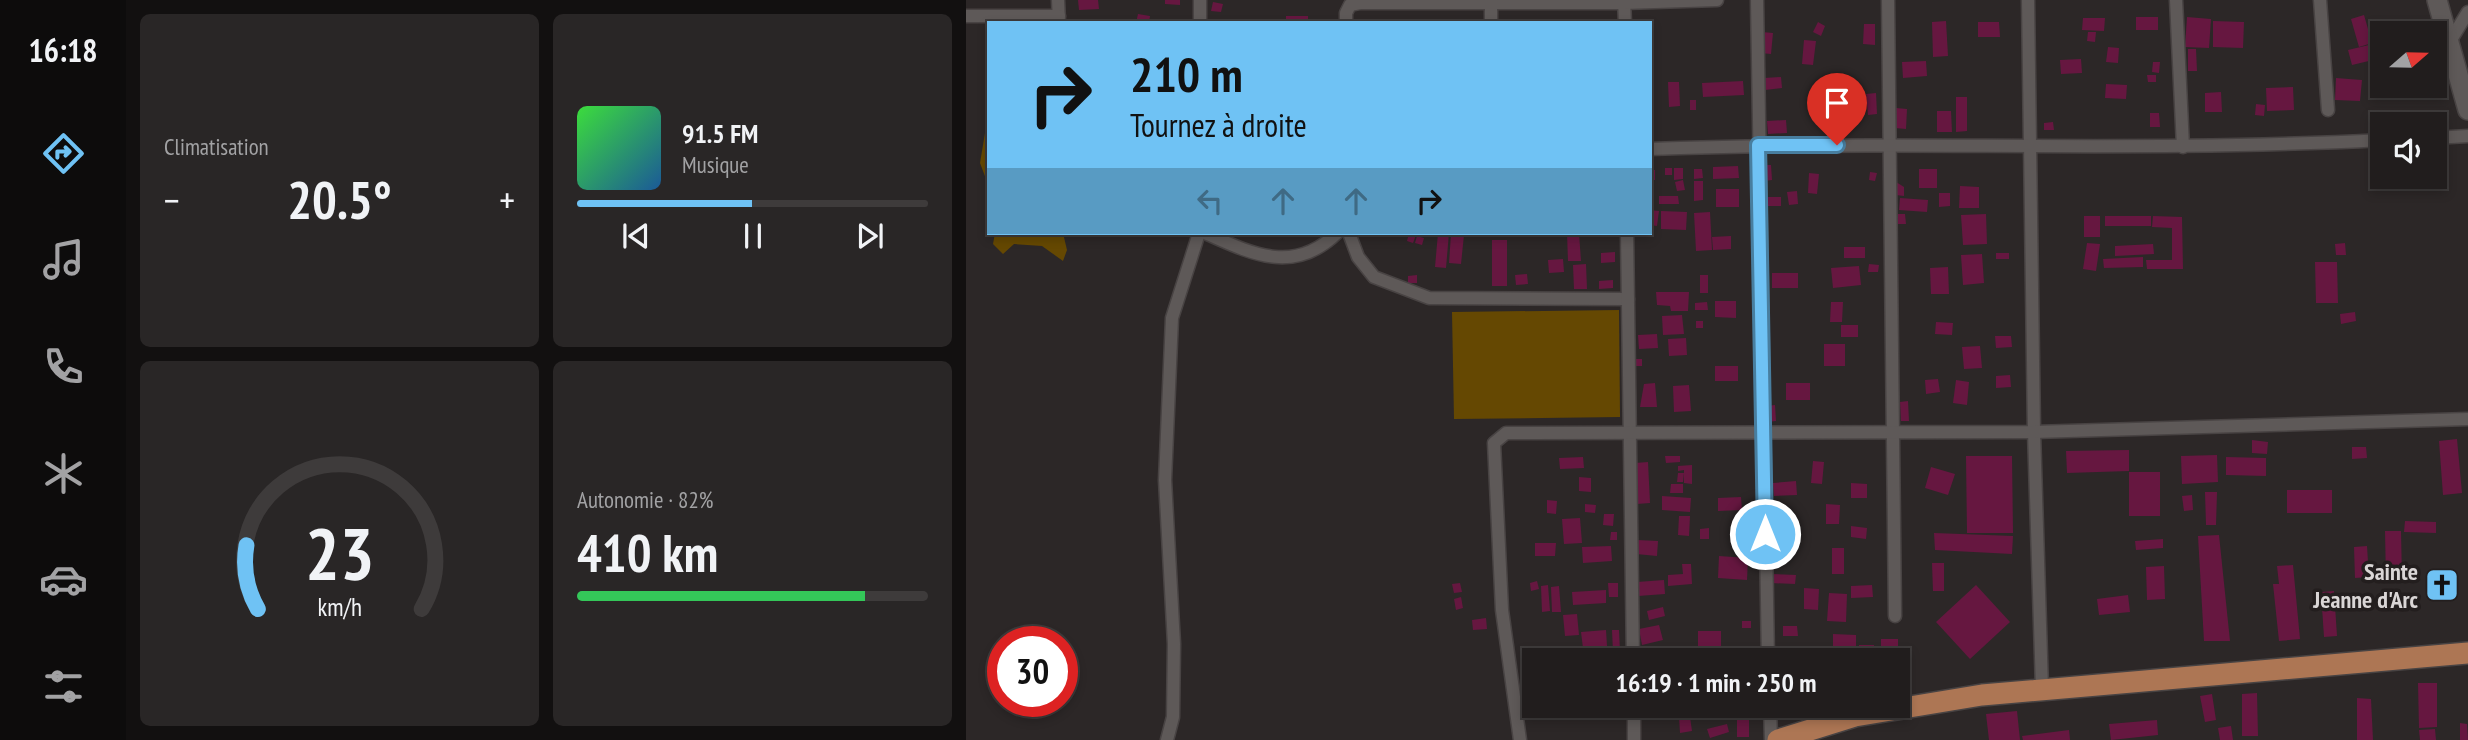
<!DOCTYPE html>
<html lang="fr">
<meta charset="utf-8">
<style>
body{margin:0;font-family:"PT Sans Narrow",sans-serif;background:#292626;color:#f1f3f6;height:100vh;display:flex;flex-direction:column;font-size:26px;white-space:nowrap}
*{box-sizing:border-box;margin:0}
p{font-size:23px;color:#a2a2a4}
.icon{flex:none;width:38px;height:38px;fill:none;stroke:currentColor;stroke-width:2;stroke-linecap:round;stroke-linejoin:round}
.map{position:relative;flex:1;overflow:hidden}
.panel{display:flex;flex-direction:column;gap:14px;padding:14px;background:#121010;width:840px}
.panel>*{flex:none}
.top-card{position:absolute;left:21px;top:21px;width:665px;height:214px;border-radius:0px;box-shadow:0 4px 10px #0003,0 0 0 2px #3e3b3b;background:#6fc2f4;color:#111;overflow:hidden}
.needle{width:46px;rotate:70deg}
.fabs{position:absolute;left:1404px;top:21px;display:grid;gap:14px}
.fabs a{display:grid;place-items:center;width:77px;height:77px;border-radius:0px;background:#211d1d;box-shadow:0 4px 10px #0003,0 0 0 2px #3e3b3b;font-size:35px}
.speed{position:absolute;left:21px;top:626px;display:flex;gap:14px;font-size:35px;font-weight:700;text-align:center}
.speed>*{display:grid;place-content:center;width:91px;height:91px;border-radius:50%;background:#211d1d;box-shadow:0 4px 10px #0003,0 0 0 2px #3e3b3b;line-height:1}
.speed .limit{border:10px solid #d22;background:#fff;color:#111}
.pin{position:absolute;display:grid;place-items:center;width:60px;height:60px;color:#fff;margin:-72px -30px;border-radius:50% 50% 50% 0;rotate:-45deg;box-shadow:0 0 7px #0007}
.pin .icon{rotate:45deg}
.me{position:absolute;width:77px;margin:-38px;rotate:0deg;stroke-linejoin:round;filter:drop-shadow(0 0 5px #0008)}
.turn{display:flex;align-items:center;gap:24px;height:147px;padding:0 28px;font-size:32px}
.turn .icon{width:91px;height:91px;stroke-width:2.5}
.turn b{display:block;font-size:49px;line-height:60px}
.lanes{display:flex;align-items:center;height:66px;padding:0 28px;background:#0003;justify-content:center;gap:35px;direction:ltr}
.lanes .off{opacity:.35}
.big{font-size:52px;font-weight:700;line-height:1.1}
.panel .tile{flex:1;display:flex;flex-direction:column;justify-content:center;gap:10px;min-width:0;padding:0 24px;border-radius:10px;background:#292626}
.panel .dial{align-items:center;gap:0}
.dial svg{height:182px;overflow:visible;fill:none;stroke:#3e3b3b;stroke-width:7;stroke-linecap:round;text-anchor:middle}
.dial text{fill:#f1f3f6;stroke:none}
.song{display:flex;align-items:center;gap:21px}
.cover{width:84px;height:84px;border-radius:10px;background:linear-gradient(135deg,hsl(120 70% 55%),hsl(210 70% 35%))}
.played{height:7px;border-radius:4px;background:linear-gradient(90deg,#6fc2f4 50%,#3e3b3b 50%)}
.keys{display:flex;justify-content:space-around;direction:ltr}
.heat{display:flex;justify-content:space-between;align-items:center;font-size:38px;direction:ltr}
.charge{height:10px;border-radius:5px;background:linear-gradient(90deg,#34c759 82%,#3e3b3b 0)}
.panel .tiles{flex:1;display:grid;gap:14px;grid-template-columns:repeat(2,1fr)}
.trip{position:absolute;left:556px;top:648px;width:388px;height:70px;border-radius:0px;background:#211d1d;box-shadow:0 4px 10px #0003,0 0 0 2px #3e3b3b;font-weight:700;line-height:70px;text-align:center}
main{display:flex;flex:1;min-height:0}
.tab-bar{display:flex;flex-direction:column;width:126px;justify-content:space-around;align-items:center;background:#0d0c0c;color:#a2a2a4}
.tab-bar .icon{width:49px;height:49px}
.tab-bar .active{color:#6fc2f4}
.tab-bar b{font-size:32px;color:#f1f3f6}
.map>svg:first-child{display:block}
</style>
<main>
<nav class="tab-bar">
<b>16:18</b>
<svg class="icon active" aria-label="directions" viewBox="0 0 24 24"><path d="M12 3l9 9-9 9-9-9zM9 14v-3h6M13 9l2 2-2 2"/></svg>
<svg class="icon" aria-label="music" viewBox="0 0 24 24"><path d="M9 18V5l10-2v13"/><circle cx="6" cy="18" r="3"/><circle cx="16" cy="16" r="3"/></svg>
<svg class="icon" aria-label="phone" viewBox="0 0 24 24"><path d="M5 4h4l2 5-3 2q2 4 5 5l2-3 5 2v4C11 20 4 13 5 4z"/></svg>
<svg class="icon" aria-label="climate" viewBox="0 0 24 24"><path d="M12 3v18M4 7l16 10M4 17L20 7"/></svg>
<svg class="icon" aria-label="car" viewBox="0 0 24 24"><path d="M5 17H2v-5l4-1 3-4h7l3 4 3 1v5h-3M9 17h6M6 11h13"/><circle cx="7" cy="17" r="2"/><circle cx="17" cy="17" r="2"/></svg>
<svg class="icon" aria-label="filters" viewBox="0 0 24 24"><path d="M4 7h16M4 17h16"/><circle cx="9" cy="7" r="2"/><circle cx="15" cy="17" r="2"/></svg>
</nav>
<section class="panel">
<div class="tiles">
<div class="tile"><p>Climatisation</p>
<div class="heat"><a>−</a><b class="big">20.5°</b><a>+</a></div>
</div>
<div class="tile">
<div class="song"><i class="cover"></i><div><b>91.5 FM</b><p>Musique</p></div></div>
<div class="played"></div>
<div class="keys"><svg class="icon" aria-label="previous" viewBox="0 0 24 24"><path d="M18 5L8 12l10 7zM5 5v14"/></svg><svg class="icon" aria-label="pause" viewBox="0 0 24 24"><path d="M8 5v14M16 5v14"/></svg><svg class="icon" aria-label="next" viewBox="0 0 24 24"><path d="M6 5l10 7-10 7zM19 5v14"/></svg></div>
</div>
<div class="tile dial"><svg viewBox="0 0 100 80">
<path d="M14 69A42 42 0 1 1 86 69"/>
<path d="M14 69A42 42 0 0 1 9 41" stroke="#6fc2f4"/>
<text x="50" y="56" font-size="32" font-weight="700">23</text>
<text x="50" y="72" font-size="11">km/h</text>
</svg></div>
<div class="tile"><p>Autonomie · 82%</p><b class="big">410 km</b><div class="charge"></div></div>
</div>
</section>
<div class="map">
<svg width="1502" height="740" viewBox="0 0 1502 740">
<rect width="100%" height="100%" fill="#2c2727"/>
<!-- green -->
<g fill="#654802">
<polygon points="23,132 23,187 14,163 19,133"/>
<polygon points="29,233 97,233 101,250 97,261 76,246 48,244 37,254 27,244"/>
<polygon points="653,310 654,417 488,419 486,312"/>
</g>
<!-- building -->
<g fill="#661740">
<polygon points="112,0 132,0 133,9 113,10"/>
<polygon points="199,0 214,0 214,5 199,4"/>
<polygon points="247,2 257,4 255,12 245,11"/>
<polygon points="172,14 184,16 183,23 170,23"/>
<polygon points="1398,15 1406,43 1393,47 1385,19"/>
<rect x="320" y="16" width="22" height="7"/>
<rect x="1170" y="17" width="22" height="13"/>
<polygon points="1221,17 1245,19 1243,48 1219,47"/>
<polygon points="1117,18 1139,18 1138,31 1116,30"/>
<rect x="111" y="19" width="19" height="4"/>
<polygon points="980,21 982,56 967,57 966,22"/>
<polygon points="1247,21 1278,22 1277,48 1247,47"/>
<polygon points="852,22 859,26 855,36 847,32"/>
<polygon points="1012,22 1033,22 1034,37 1012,37"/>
<polygon points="898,24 909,24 909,45 897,44"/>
<polygon points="796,32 807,33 805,54 794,53"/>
<polygon points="1122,32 1130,32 1129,42 1121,41"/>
<polygon points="838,40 850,41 847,65 836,64"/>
<polygon points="1403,45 1407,60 1386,65 1382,50"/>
<polygon points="1142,47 1153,48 1152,63 1140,62"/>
<polygon points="1222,49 1230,49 1231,71 1222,71"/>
<polygon points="1115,59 1116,73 1095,74 1094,60"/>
<polygon points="960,61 961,76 937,78 936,62"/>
<polygon points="1187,62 1194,62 1193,73 1186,72"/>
<polygon points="1181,75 1190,75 1190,82 1182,82"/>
<polygon points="815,77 816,88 799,90 798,78"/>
<polygon points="1370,78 1396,80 1394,101 1369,100"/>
<polygon points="777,81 778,95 737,97 736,83"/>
<polygon points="702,82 713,82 714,106 703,107"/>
<polygon points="1140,84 1161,85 1160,99 1139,98"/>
<polygon points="1440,86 1461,86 1462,91 1443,96"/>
<polygon points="1327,87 1328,110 1301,111 1300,88"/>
<polygon points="1255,92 1256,112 1239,112 1239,93"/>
<polygon points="910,93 911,114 902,115 900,94"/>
<polygon points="990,97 1001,97 1001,131 990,132"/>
<rect x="724" y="100" width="6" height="10"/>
<polygon points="1290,104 1299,105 1298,116 1289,115"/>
<polygon points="930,108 941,109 940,129 929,128"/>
<polygon points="971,111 985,111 986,132 971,132"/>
<polygon points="1184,113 1193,113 1194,127 1184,127"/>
<polygon points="820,120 821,133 802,134 801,121"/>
<polygon points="1087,122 1088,130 1078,130 1078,123"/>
<polygon points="797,165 805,165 806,180 798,181"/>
<polygon points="772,166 773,178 747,179 747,167"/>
<rect x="699" y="168" width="7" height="7"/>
<polygon points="708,168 717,168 717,179 708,180"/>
<polygon points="728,169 736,169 737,178 728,179"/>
<rect x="953" y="169" width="18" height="19"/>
<rect x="684" y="170" width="5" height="10"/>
<polygon points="904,172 911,173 909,181 903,180"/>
<polygon points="843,173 853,174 851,194 842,193"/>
<polygon points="717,180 719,190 711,191 709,182"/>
<polygon points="728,181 737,181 737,200 728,201"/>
<polygon points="930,182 938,187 938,196 930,195"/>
<polygon points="994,186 1013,187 1013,208 993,208"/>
<rect x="750" y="189" width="23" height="18"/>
<polygon points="831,191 832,204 823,205 821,192"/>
<polygon points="973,193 984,193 984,206 973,207"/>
<polygon points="693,196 712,196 713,204 693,204"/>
<rect x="798" y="197" width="17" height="9"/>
<polygon points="934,198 962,200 961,212 933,210"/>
<polygon points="684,210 693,211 691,226 684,225"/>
<polygon points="695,211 721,212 720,230 695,229"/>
<polygon points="744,212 746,250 730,251 728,213"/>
<polygon points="932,214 939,214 940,224 932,224"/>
<polygon points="1020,214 1021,244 997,245 995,215"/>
<rect x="1118" y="216" width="16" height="21"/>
<rect x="1139" y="216" width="46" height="10"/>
<polygon points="1187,216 1216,217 1217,269 1181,269 1180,260 1206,260 1206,228 1186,227"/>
<polygon points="443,233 450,235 447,243 441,241"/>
<polygon points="472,233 483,233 480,268 469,267"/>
<polygon points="601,233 613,233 615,261 602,261"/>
<polygon points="485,234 498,235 495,264 483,263"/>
<polygon points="451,236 458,238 456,245 449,243"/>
<polygon points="765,236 765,249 747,250 746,237"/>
<rect x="526" y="240" width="15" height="46"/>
<polygon points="1121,243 1134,244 1130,271 1117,269"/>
<polygon points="1379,243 1380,255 1370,255 1369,244"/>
<polygon points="1187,244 1188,254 1149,256 1149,246"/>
<rect x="878" y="247" width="21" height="11"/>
<polygon points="649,252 649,262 635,263 635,253"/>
<rect x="1030" y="253" width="13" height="6"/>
<polygon points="1016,254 1018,283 997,285 995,255"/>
<polygon points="1177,257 1177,267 1138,268 1137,259"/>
<polygon points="597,259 598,272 583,273 582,260"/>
<polygon points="1349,262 1371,262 1372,303 1350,303"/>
<polygon points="620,264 621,289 608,289 607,265"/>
<polygon points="903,264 913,265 912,272 902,272"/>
<polygon points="893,266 895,285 867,288 865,268"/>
<polygon points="982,267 983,294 965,294 964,268"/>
<rect x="806" y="273" width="26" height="15"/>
<polygon points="561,274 562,284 550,285 549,275"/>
<polygon points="451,275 451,283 442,283 442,276"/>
<rect x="734" y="275" width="8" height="18"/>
<polygon points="647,280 647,288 633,289 633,281"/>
<polygon points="690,292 723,292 722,311 705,311 704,306 691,305"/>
<polygon points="749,301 770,301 770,318 749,317"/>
<polygon points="741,302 742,310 729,310 729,303"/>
<polygon points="865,302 877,302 876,322 864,322"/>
<polygon points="1389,312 1390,321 1375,324 1374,314"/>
<polygon points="716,315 718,334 697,335 696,316"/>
<rect x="730" y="321" width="7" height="7"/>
<polygon points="970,322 987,323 986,335 969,334"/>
<rect x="875" y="325" width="17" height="12"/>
<polygon points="691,334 692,348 673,349 672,335"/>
<polygon points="1029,336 1045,336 1046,347 1030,348"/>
<polygon points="720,338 721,355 703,356 702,339"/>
<rect x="858" y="344" width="21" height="22"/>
<polygon points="1014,346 1016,368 998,369 996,347"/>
<rect x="668" y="359" width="8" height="7"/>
<rect x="749" y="366" width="23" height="15"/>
<polygon points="1044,375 1045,387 1030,388 1030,376"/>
<polygon points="972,379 974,392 960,394 959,380"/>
<polygon points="990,380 1003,382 1001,405 987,403"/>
<polygon points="689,383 691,407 674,407 678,384"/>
<rect x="820" y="383" width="24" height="17"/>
<polygon points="723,385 725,411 708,412 707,386"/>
<polygon points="942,401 943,421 935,421 934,402"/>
<polygon points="809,405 810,421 801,422 800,406"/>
<polygon points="1491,439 1496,493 1477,495 1473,441"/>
<polygon points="1286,440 1302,442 1301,454 1286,453"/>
<polygon points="1386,447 1400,447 1401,458 1386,459"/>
<polygon points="1163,450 1163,471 1101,473 1100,451"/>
<polygon points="1251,455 1252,482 1216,484 1215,456"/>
<polygon points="699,456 714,456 714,462 700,463"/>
<polygon points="1000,456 1046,456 1047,533 1001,533"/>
<polygon points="617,457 618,468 594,469 593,458"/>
<polygon points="1260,457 1300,458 1300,476 1260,475"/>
<polygon points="847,461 858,462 856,484 845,483"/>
<polygon points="682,462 684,503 671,504 669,463"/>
<polygon points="726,465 726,484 718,483 718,470 712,471 712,466"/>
<polygon points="965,467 989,474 982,495 959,488"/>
<rect x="1163" y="472" width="31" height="44"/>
<polygon points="712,473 718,473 717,482 711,482"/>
<polygon points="613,477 625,478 625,492 613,491"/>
<polygon points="830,481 831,495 808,496 807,483"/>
<polygon points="885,483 901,484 901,498 885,498"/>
<polygon points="705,484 717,484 717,493 704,493"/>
<rect x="1321" y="490" width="45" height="23"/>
<polygon points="1239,492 1251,492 1250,525 1240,525"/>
<polygon points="1226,495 1227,510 1218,511 1216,496"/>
<polygon points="696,496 725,498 724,512 696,510"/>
<polygon points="775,497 776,510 752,511 752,498"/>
<polygon points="581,500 591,501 590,514 581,513"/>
<polygon points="619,504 630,505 629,513 619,512"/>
<polygon points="860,504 874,505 873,524 860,524"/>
<polygon points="638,514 648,514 647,526 637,525"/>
<polygon points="713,516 724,516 723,536 712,535"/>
<polygon points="614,518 616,543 598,544 596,519"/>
<polygon points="1439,521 1470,522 1470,533 1438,532"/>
<polygon points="885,526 901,528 900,539 885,537"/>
<polygon points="743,528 743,539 734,539 734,529"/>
<polygon points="1419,531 1435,531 1436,580 1420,580"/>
<polygon points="645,532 651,532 651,540 644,540"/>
<polygon points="968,533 1047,536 1046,554 969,550"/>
<polygon points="1253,535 1264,641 1238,641 1232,536"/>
<polygon points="1197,539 1197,548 1170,550 1169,541"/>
<polygon points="671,540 692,541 691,556 670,554"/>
<polygon points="569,543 590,543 589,556 569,556"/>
<polygon points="645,546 646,561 617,563 616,547"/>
<polygon points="1401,546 1403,577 1389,578 1388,547"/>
<rect x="866" y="548" width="12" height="26"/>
<polygon points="753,556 782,558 781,580 752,578"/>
<polygon points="966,563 978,563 978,591 967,591"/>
<polygon points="716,564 725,564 726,584 702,586 702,575 717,574"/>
<polygon points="1327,565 1334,639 1313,641 1307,584 1313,584 1311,566"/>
<polygon points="1198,566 1199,599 1181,600 1180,567"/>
<polygon points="805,574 830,575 829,584 805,583"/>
<polygon points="698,580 699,594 672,596 671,582"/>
<polygon points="571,581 573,589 565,591 564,583"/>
<polygon points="494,583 496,592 488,593 486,584"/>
<polygon points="642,583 652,583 652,597 643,597"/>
<polygon points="582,585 584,611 576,612 575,586"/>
<polygon points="906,585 907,597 885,598 885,586"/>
<polygon points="1010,585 1044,622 1004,659 970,622"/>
<polygon points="593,586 595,612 586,612 585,587"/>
<polygon points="838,588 853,589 852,610 838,609"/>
<polygon points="640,590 640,603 607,605 606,592"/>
<polygon points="1368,591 1371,636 1358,637 1355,592"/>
<polygon points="863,593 881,594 880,622 861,621"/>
<polygon points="1162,595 1164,612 1133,615 1131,599"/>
<polygon points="495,597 497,608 490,610 488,599"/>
<polygon points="697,607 699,616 683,620 681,611"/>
<polygon points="611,614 613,635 599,636 597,615"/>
<polygon points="520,618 521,629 507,630 506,620"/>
<rect x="776" y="621" width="9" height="7"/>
<polygon points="693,625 697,640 676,645 673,629"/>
<polygon points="817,626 831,626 832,636 817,636"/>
<polygon points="640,630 641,646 617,648 615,632"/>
<polygon points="646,630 653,630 654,652 647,652"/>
<rect x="732" y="631" width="23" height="29"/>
<polygon points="867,634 890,635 890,660 867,660"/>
<rect x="915" y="639" width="17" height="21"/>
<polygon points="893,645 908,645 907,660 893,660"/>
<polygon points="809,650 819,652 818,660 807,660"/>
<polygon points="1452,683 1471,683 1471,727 1453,728"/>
<polygon points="1291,693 1292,736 1276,736 1276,694"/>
<polygon points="1246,694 1250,720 1239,722 1234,696"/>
<polygon points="1391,698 1405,699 1407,740 1391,740"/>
<polygon points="699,705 715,705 716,711 723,710 726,731 714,733 713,717 701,719"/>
<polygon points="1051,711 1054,740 1023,740 1020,714"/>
<rect x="771" y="712" width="12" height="25"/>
<polygon points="1191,720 1192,735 1145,740 1143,724"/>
<polygon points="1494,723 1501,724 1502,740 1494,740"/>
<polygon points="761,724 763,732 744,738 741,729"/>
<polygon points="1265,726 1267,740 1254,740 1252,728"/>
<polygon points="1469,729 1470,740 1454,740 1453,730"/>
<polygon points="1103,730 1104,740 1057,740 1056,736"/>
</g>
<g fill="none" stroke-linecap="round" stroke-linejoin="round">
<defs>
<g id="street">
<polyline points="92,0 93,22"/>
<polyline points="525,0 525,23"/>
<polyline points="658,0 659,23"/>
<polyline points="791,0 802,660"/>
<polyline points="922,0 929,616"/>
<polyline points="1062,0 1068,432 1076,689"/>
<polyline points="1210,0 1217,147"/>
<polyline points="1354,0 1362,110"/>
<polyline points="0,16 93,16"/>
<polyline points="234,23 234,0"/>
<polyline points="380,23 380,13 384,5 394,3 658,3 751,0"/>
<polyline points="1483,43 1502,12"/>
<polyline points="1468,138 1502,136"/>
<path d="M 684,149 C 928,140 1172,153 1416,140"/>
<path d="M 239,233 C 286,254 328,275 371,233"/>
<polyline points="383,233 392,257 408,277 463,298 662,299"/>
<polyline points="661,233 667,660"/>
<polyline points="668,705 668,740"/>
<polyline points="804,705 805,740"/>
<polyline points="201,740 207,717 208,644 199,480 206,318 233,233"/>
<polyline points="554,740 536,610 528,443 540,433 1068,432 1502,419"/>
</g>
<polyline id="secondary" points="1471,0 1502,110"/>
<polyline id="primary" points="812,740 889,716 1016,695 1502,653"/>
</defs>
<!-- street casing -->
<use href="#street" stroke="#484343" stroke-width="15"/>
<!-- secondary casing -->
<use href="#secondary" stroke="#484343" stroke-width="22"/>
<!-- primary casing -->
<use href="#primary" stroke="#484343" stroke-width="24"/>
<!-- street -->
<use href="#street" stroke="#5e5958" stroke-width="12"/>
<!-- secondary -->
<use href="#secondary" stroke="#5e5958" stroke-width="19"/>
<!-- primary -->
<use href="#primary" stroke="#ad7654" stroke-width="21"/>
</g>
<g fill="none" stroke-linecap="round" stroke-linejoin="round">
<defs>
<polyline id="route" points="799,534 792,145 871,145"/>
</defs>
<!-- route casing -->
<use href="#route" stroke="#487e9f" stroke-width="18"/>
<!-- route -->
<use href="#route" stroke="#6fc2f4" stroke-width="12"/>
</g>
<!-- icons -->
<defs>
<symbol id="church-square" viewBox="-11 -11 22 22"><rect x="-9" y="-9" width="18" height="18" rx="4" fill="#6fc2f4" stroke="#231e1e"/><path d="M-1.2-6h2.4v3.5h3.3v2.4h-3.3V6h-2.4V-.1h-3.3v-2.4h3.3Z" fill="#111"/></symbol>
</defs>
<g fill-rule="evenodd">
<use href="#church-square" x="1457" y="566" width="38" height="38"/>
</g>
<g text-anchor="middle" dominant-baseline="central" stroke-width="7" stroke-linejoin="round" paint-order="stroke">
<!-- poi labels -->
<g font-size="24" font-weight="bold" fill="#dad6d6" stroke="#231e1e" text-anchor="end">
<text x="1452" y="571">Sainte<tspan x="1452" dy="28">Jeanne d'Arc</tspan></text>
</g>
</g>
</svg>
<div class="fabs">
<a><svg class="needle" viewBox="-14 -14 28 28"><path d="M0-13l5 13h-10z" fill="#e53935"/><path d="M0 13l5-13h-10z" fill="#a2a2a4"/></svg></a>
<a><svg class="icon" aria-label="sound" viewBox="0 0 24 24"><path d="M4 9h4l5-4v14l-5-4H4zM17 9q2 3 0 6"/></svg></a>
</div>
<div class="speed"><div class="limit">30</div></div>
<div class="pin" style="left:871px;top:145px;background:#d93025"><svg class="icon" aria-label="arrive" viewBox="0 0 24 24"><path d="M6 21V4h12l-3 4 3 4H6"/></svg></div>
<svg class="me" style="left:799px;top:534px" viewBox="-20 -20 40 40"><circle r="17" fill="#6fc2f4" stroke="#fff" stroke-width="3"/><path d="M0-11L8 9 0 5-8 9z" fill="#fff"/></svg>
<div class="trip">16:19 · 1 min · 250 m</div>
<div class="top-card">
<div class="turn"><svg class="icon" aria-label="right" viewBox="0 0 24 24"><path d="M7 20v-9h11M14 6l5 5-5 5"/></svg><div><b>210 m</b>Tournez à droite</div></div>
<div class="lanes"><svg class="icon off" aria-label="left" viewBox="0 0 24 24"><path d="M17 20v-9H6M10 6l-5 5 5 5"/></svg><svg class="icon off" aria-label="ahead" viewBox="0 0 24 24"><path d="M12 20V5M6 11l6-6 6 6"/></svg><svg class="icon off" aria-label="ahead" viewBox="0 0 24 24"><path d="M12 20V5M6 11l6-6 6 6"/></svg><svg class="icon" aria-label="right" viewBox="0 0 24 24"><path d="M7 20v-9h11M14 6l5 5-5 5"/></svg></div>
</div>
</div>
</main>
